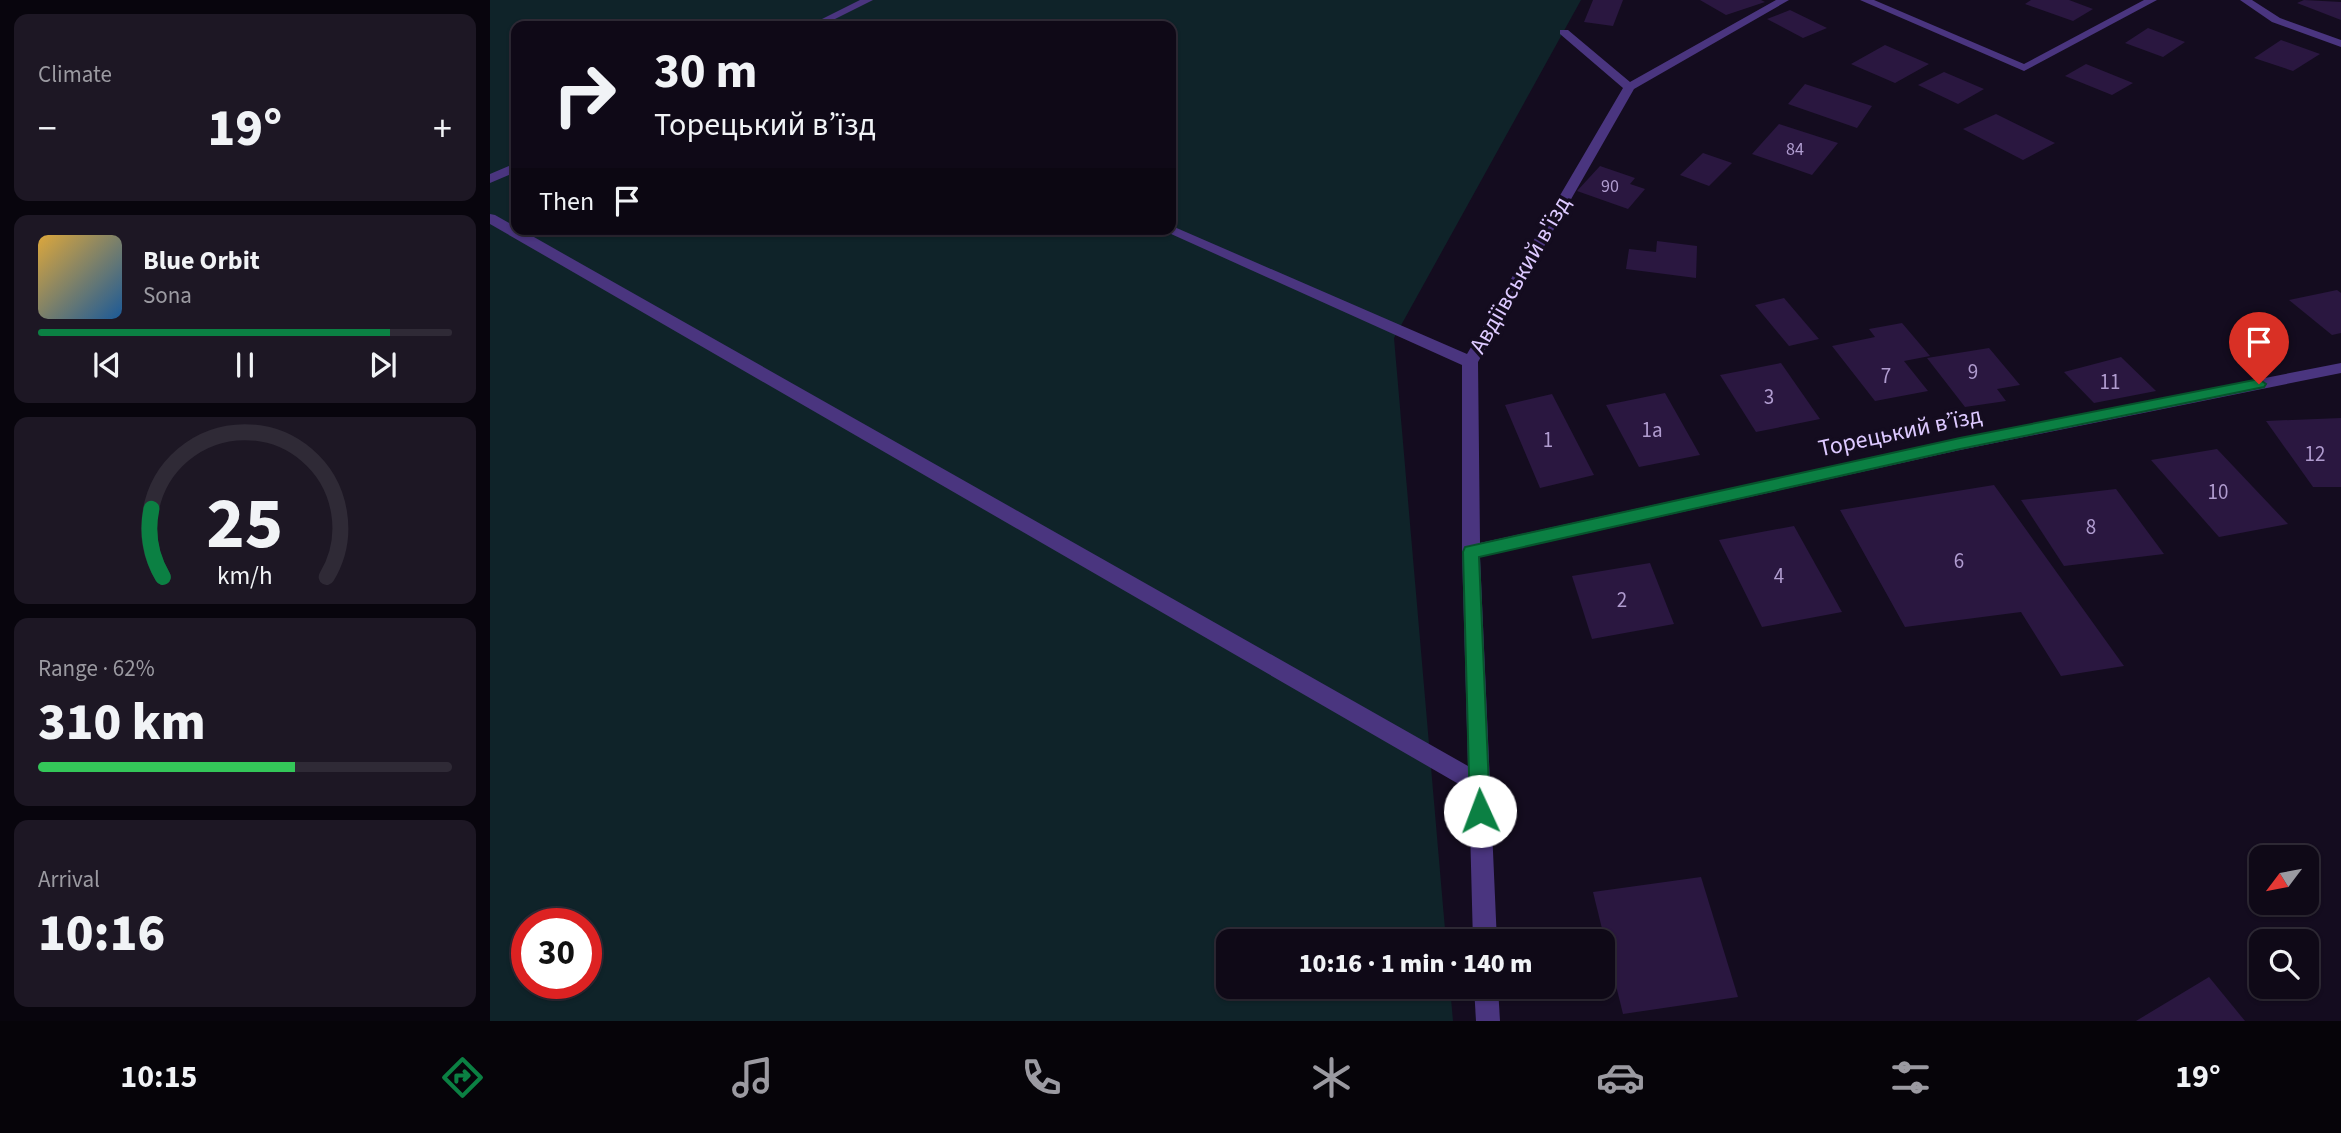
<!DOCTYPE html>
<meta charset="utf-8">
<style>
body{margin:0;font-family:"Source Sans 3",sans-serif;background:#1d1724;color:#f1f3f6;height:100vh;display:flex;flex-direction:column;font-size:26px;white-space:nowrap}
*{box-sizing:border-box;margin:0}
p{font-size:23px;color:#9b9aa1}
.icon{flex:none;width:38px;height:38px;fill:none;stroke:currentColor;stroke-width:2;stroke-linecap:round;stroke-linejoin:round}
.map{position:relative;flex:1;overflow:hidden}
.drawer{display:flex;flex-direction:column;gap:14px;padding:14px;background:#08050d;width:490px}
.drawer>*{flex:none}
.hud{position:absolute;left:21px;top:21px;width:665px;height:214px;border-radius:14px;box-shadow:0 2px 5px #0004,0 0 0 2px #2f2a36;background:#0f0917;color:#f1f3f6;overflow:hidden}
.needle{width:46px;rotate:238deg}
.buttons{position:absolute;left:1759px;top:845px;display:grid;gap:14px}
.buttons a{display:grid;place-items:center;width:70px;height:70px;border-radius:14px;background:#0f0917;box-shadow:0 2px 5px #0004,0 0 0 2px #2f2a36;font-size:35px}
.speed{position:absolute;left:21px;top:908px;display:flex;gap:14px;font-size:35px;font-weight:700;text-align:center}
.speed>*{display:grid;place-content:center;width:91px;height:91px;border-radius:50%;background:#0f0917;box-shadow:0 2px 5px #0004,0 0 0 2px #2f2a36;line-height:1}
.speed .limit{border:10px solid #d22;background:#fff;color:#111}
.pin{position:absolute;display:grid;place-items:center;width:60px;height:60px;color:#fff;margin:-72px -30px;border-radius:50% 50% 50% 0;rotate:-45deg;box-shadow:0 0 7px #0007}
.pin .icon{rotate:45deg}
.me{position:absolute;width:77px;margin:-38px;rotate:358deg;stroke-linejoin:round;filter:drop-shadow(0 0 5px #0008)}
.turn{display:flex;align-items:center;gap:24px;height:147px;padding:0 28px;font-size:32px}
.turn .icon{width:91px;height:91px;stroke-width:2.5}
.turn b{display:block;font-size:49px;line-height:60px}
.then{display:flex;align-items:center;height:66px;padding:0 28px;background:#0003;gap:14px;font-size:26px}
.big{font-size:52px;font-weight:800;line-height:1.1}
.drawer .card{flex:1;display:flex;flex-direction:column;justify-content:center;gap:10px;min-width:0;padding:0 24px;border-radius:14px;background:#1d1724}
.drawer .dial{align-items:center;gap:0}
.dial svg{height:182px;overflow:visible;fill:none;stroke:#2f2a36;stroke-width:7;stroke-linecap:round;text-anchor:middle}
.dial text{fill:#f1f3f6;stroke:none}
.song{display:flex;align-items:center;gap:21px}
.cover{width:84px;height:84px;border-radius:10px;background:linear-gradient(135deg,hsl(40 70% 55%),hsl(210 70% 35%))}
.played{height:7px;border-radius:4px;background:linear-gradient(90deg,#0b8043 85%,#2f2a36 85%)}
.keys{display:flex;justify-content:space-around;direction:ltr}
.heat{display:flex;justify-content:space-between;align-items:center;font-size:38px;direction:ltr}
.charge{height:10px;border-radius:5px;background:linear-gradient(90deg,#34c759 62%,#2f2a36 0)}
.trip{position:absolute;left:726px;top:929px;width:399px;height:70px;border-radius:14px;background:#0f0917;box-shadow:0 2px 5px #0004,0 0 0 2px #2f2a36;font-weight:800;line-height:70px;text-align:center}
.dock{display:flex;height:112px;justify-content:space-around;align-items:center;background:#060409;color:#9b9aa1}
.dock .icon{width:49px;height:49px}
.dock .on{color:#0b8043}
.dock b{font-size:32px;color:#f1f3f6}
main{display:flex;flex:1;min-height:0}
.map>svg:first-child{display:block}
</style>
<main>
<section class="drawer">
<div class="card"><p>Climate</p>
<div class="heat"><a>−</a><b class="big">19°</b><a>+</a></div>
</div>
<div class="card">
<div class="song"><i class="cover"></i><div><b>Blue Orbit</b><p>Sona</p></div></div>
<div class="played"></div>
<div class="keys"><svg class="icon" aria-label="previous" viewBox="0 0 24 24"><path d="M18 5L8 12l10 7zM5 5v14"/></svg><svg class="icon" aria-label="pause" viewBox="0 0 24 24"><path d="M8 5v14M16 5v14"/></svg><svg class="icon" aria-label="next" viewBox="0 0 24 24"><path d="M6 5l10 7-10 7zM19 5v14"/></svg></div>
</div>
<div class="card dial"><svg viewBox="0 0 100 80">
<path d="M14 69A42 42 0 1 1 86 69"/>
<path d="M14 69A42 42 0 0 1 9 39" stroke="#0b8043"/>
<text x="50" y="56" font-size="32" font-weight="700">25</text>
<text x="50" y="72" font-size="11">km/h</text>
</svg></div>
<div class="card"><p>Range · 62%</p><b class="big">310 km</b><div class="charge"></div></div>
<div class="card"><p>Arrival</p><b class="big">10:16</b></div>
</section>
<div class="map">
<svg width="1851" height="1021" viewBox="0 0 1851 1021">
<rect width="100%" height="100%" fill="#140c1f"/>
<!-- green -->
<path fill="#0f2329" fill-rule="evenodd" d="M 0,0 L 1091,0 L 904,338 L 956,941 L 738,942 L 738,987 L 960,987 L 963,1021 L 0,1021 ZM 26,26 L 681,26 L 681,229 L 26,229 ZM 37,924 L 96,924 L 96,984 L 37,984 Z"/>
<!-- building -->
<g fill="#2a1740">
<polygon points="1103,0 1133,0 1123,26 1094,22"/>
<polygon points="1210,0 1271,0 1275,2 1236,15"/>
<polygon points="1541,0 1579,0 1603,9 1583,21 1535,4"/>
<polygon points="1814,0 1851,2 1851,20 1807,3"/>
<polygon points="1300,10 1337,28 1313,38 1277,19"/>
<polygon points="1658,28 1695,42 1673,57 1635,43"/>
<polygon points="1791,40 1830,54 1803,71 1764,58"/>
<polygon points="1395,45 1439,64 1405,83 1361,64"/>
<polygon points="1596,64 1643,83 1622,95 1575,76"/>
<polygon points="1454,72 1494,89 1468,104 1428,85"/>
<polygon points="1315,84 1382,106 1367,128 1298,104"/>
<polygon points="1506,114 1565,143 1533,160 1473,129"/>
<polygon points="1289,124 1348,143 1322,175 1262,154"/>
<polygon points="1213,153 1242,163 1219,186 1190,175"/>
<polygon points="1110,166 1145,178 1140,184 1155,189 1138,209 1087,191"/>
<polygon points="1167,241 1207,246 1206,278 1136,269 1139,249 1166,252"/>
<polygon points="1847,290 1851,293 1851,333 1842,335 1799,300"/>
<polygon points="1294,298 1329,339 1299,346 1265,305"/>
<polygon points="1412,323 1440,356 1414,361 1438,391 1385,401 1342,346 1385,337 1379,329"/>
<polygon points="1499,348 1530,385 1507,389 1516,401 1475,407 1437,358"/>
<polygon points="1631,357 1666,391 1604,403 1574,372"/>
<polygon points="1291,363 1330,419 1266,432 1230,375"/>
<polygon points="1175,393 1210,455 1149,467 1116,405"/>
<polygon points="1062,394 1104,475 1050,488 1015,405"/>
<polygon points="1851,418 1851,487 1823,487 1776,421"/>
<polygon points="1727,449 1798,524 1729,537 1661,460"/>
<polygon points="1504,485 1634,666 1571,676 1531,612 1415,627 1350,510"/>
<polygon points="1626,489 1674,554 1574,566 1531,500"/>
<polygon points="1304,526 1352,612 1272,627 1229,540"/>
<polygon points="1160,563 1184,624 1102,639 1082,576"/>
<polygon points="1211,877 1248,997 1133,1014 1103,892"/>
<polygon points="1719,977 1755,1021 1646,1021"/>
</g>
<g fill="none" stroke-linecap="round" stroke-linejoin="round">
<!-- minor -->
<g fill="#4a357f" fill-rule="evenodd">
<polygon points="370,0 383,0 331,26 318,26"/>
<polygon points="1286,0 1299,0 1144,89 988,362 990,543 1470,438 1851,363 1851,373 1470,450 990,557 1007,942 983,942 979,790 0,224 0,214 5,215 978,766 972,552 972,365 670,229 681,229 682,226 977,354 1133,88 1070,34 1070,30 1078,30 1140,82"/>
<polygon points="1370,0 1384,0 1534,64 1654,0 1667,0 1534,71"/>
<polygon points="1750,0 1762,0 1790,18 1851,40 1851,47 1782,22"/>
<polygon points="26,163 26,172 0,183 0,174"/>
<polygon points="984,987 1008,987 1010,1021 986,1021"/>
</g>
</g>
<!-- route -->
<polygon fill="#0b8043" stroke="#07532c" stroke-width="2" points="1769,379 1776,384 1774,387 1470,449 989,557 1000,811 997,817 990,820 983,817 980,811 973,552 975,547 1470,438"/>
<g text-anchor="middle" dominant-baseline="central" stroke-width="7" stroke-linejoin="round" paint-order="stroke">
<!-- far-number labels -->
<g font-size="18" fill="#b09ccf">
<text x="1305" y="149">84</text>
<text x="1120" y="186">90</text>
</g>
<!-- number labels -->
<g font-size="21" fill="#b09ccf">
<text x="1483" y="372">9</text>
<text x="1396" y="376">7</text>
<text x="1620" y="382">11</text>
<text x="1279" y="397">3</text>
<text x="1162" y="430">1а</text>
<text x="1058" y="440">1</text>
<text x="1825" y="454">12</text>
<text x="1728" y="492">10</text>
<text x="1601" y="527">8</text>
<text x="1469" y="561">6</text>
<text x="1289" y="576">4</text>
<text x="1132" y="600">2</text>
</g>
<!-- street labels -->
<g font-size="24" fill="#ddc9ff" stroke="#140c1f">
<text transform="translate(1030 275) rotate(-60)">Авдіївський в'їзд</text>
<text transform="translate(1410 432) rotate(-12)">Торецький в’їзд</text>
</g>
</g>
</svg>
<div class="buttons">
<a><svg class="needle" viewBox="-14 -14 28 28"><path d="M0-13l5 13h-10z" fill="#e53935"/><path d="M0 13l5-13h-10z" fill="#9b9aa1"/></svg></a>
<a><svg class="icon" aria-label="search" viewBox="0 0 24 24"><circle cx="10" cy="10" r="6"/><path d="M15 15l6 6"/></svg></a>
</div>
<div class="speed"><div class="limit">30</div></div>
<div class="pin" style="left:1769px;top:384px;background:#d93025"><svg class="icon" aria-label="arrive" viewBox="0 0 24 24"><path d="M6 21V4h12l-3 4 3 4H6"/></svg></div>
<svg class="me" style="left:990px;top:811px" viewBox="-20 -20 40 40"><circle r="19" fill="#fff"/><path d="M0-13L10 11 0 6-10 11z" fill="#0b8043"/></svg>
<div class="trip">10:16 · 1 min · 140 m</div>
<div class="hud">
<div class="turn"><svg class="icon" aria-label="right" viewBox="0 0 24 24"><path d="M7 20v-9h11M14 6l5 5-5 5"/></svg><div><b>30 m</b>Торецький в’їзд</div></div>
<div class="then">Then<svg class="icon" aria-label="arrive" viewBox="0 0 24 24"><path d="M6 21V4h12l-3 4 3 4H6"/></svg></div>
</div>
</div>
</main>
<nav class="dock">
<b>10:15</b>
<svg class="icon on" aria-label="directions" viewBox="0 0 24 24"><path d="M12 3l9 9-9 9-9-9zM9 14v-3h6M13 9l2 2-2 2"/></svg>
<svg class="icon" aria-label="music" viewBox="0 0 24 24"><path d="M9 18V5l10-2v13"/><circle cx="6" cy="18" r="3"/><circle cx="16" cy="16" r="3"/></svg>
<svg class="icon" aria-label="phone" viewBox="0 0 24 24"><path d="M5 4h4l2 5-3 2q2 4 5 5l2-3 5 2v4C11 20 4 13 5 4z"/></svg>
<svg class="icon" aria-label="climate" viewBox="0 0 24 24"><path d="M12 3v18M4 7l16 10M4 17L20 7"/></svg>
<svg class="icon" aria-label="car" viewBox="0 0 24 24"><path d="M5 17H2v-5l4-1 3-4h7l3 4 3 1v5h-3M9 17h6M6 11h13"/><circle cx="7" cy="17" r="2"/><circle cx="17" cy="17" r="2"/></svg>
<svg class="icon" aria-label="filters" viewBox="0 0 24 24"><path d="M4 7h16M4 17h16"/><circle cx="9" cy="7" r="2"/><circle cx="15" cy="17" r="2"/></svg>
<b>19°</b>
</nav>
